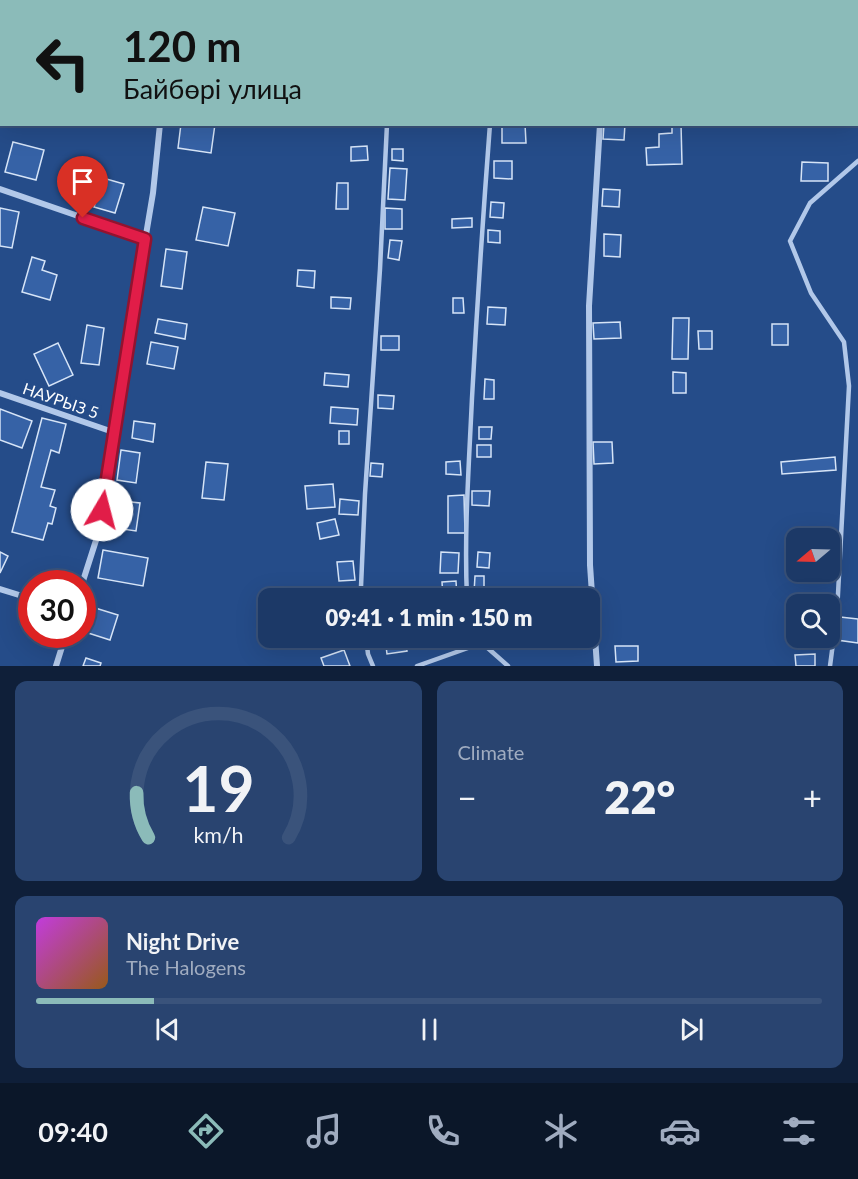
<!DOCTYPE html>
<meta charset="utf-8">
<style>
body{margin:0;font-family:Lato,sans-serif;background:#294470;color:#f1f3f6;height:100vh;display:flex;flex-direction:column;font-size:22px;white-space:nowrap}
*{box-sizing:border-box;margin:0}
p{font-size:20px;color:#a0acc0}
.icon{flex:none;width:33px;height:33px;fill:none;stroke:currentColor;stroke-width:2;stroke-linecap:round;stroke-linejoin:round}
.map{position:relative;height:666px;overflow:hidden}
.drawer{display:flex;flex-direction:column;gap:15px;padding:15px;background:#0f1f39;flex:1}
.drawer>*{flex:none}
.guide{position:absolute;left:0px;top:0px;width:858px;height:126px;box-shadow:0 6px 24px #0002,0 0 0 2px #3a537b;background:#8bbbb9;color:#111;overflow:hidden}
.needle{width:39px;rotate:251deg}
.tools{position:absolute;left:786px;top:528px;display:grid;gap:12px}
.tools a{display:grid;place-items:center;width:54px;height:54px;border-radius:12px;background:#1c3967;box-shadow:0 6px 24px #0002,0 0 0 2px #3a537b;font-size:30px}
.speed{position:absolute;left:18px;top:570px;display:flex;gap:12px;font-size:30px;font-weight:700;text-align:center}
.speed>*{display:grid;place-content:center;width:78px;height:78px;border-radius:50%;background:#1c3967;box-shadow:0 6px 24px #0002,0 0 0 2px #3a537b;line-height:1}
.speed .limit{border:9px solid #d22;background:#fff;color:#111}
.pin{position:absolute;display:grid;place-items:center;width:51px;height:51px;color:#fff;margin:-62px -26px;border-radius:50% 50% 50% 0;rotate:-45deg;box-shadow:0 0 6px #0007}
.pin .icon{rotate:45deg}
.me{position:absolute;width:66px;margin:-33px;rotate:8deg;stroke-linejoin:round;filter:drop-shadow(0 0 4px #0008)}
.turn{display:flex;align-items:center;gap:21px;height:126px;padding:0 24px;font-size:27px}
.turn .icon{width:78px;height:78px;stroke-width:2.5}
.turn b{display:block;font-size:42px;line-height:51px}
.big{font-size:45px;font-weight:800;line-height:1.1}
.drawer .widget{flex:1;display:flex;flex-direction:column;justify-content:center;gap:9px;min-width:0;padding:0 21px;border-radius:12px;background:#294470}
.drawer .dial{align-items:center;gap:0}
.dial svg{height:156px;overflow:visible;fill:none;stroke:#3a537b;stroke-width:7;stroke-linecap:round;text-anchor:middle}
.dial text{fill:#f1f3f6;stroke:none}
.song{display:flex;align-items:center;gap:18px}
.cover{width:72px;height:72px;border-radius:9px;background:linear-gradient(135deg,hsl(290 70% 55%),hsl(30 70% 35%))}
.played{height:6px;border-radius:3px;background:linear-gradient(90deg,#8bbbb9 15%,#3a537b 15%)}
.keys{display:flex;justify-content:space-around;direction:ltr}
.heat{display:flex;justify-content:space-between;align-items:center;font-size:33px;direction:ltr}
.drawer .tiles{flex:1;display:grid;gap:15px;grid-template-columns:1fr 1fr}
.widget:last-child{grid-column:span 2}
.trip{position:absolute;left:258px;top:588px;width:342px;height:60px;border-radius:12px;background:#1c3967;box-shadow:0 6px 24px #0002,0 0 0 2px #3a537b;font-weight:800;line-height:60px;text-align:center}
.menu{display:flex;height:96px;justify-content:space-around;align-items:center;background:#0b1729;color:#a0acc0}
.menu .icon{width:42px;height:42px}
.menu .active{color:#8bbbb9}
.menu b{font-size:27px;color:#f1f3f6}
.map>svg:first-child{display:block}
</style>
<div class="map">
<svg width="858" height="666" viewBox="0 0 858 666">
<rect width="100%" height="100%" fill="#254c89"/>
<!-- building -->
<g fill="#3662a6" stroke="#d6e4f7" stroke-width="1.5">
<polygon points="181,124 215,124 211,153 178,148"/>
<polygon points="502,124 525,124 526,143 502,143"/>
<polygon points="604,124 625,124 624,140 603,139"/>
<polygon points="672,124 681,124 682,164 647,165 646,148 659,147 659,134 672,133"/>
<polygon points="13,142 44,150 36,180 5,172"/>
<polygon points="367,146 368,160 351,161 351,147"/>
<polygon points="392,149 403,149 403,161 392,160"/>
<polygon points="494,161 512,161 512,179 494,178"/>
<polygon points="802,162 828,163 828,181 801,181"/>
<polygon points="390,168 407,169 405,200 388,199"/>
<polygon points="103,178 124,184 115,213 94,207"/>
<polygon points="337,183 348,183 348,209 336,209"/>
<polygon points="603,189 620,190 619,207 602,206"/>
<polygon points="491,202 504,203 503,218 490,217"/>
<polygon points="203,207 235,213 228,246 196,240"/>
<polygon points="0,208 19,212 12,248 0,246"/>
<polygon points="385,208 402,209 402,229 385,229"/>
<polygon points="472,218 472,227 452,228 452,219"/>
<polygon points="488,230 500,231 500,243 488,242"/>
<polygon points="604,234 621,235 620,257 604,256"/>
<polygon points="390,240 402,241 399,260 388,258"/>
<polygon points="166,249 187,252 182,289 161,286"/>
<polygon points="32,257 45,261 42,270 57,275 50,300 22,292"/>
<polygon points="298,270 315,271 314,288 297,286"/>
<polygon points="331,297 351,298 350,309 331,308"/>
<polygon points="453,298 463,298 464,313 453,313"/>
<polygon points="488,307 506,308 505,325 487,324"/>
<polygon points="673,318 689,318 688,359 672,359"/>
<polygon points="158,319 187,324 185,339 155,333"/>
<polygon points="620,322 621,338 594,339 593,323"/>
<rect x="772" y="324" width="16" height="21"/>
<polygon points="87,325 104,328 99,365 81,363"/>
<polygon points="698,331 712,331 712,349 699,349"/>
<rect x="381" y="336" width="18" height="14"/>
<polygon points="151,342 178,347 174,369 147,364"/>
<polygon points="58,343 73,375 49,386 34,354"/>
<polygon points="673,372 686,373 686,393 673,393"/>
<polygon points="325,373 349,375 348,387 324,385"/>
<polygon points="485,379 494,380 494,399 484,399"/>
<polygon points="378,395 394,396 393,409 378,408"/>
<polygon points="331,407 358,409 357,425 330,423"/>
<polygon points="0,409 32,421 22,448 0,440"/>
<polygon points="42,418 66,424 59,453 51,450 41,487 55,490 50,506 56,508 52,524 48,523 43,540 12,532"/>
<polygon points="134,421 155,424 153,442 132,438"/>
<polygon points="479,427 492,427 491,439 479,439"/>
<rect x="339" y="431" width="10" height="13"/>
<polygon points="593,442 612,442 613,463 594,464"/>
<rect x="477" y="445" width="14" height="12"/>
<polygon points="121,450 140,453 136,483 117,480"/>
<polygon points="835,457 836,470 782,474 781,462"/>
<polygon points="460,461 461,475 446,474 446,462"/>
<polygon points="206,462 228,464 224,500 202,498"/>
<polygon points="371,463 383,464 382,477 370,476"/>
<polygon points="333,484 335,507 307,509 305,486"/>
<polygon points="472,491 490,491 489,506 472,505"/>
<polygon points="464,495 465,533 448,533 448,496"/>
<polygon points="340,499 359,501 358,515 339,514"/>
<polygon points="113,500 140,503 136,531 109,527"/>
<polygon points="335,519 339,535 320,539 317,523"/>
<polygon points="830,541 836,541 836,578 816,578 817,572 830,572"/>
<polygon points="103,550 148,558 143,586 98,578"/>
<polygon points="0,552 8,556 0,573"/>
<polygon points="441,552 459,553 458,573 440,573"/>
<polygon points="478,552 490,553 489,568 477,567"/>
<polygon points="353,561 355,580 339,581 337,562"/>
<polygon points="475,576 484,576 484,593 474,593"/>
<polygon points="456,581 457,598 443,598 442,582"/>
<polygon points="92,607 118,615 110,640 85,632"/>
<polygon points="840,617 858,619 858,643 837,640"/>
<polygon points="385,638 405,638 407,651 387,654"/>
<polygon points="615,646 638,646 638,661 616,662"/>
<polygon points="344,650 350,666 324,666 321,658"/>
<polygon points="815,654 815,666 796,666 795,655"/>
<polygon points="86,658 101,663 100,666 83,666"/>
</g>
<g fill="none" stroke-linecap="round" stroke-linejoin="round">
<!-- service -->
<g stroke="#b2c8e9" stroke-width="4.5">
<polyline points="396,2 396,0"/>
<polyline points="812,2 812,0"/>
<polyline points="856,70 858,69"/>
<polyline points="362,598 361,587 365,494 380,269 387,124"/>
<path d="M 467,598 C 464,532 469,464 472,398 C 477,307 483,216 490,124"/>
<polyline points="366,638 368,654 373,666"/>
<polyline points="417,666 482,643 508,666"/>
<polyline points="830,666 837,613 849,386 844,342 811,293 790,241 810,203 858,161"/>
</g>
<!-- minor -->
<g stroke="#b2c8e9" stroke-width="6">
<polyline points="50,0 54,2"/>
<polyline points="172,2 172,0"/>
<polyline points="607,2 607,0"/>
<polyline points="0,189 145,239"/>
<polyline points="0,393 113,432"/>
<polyline points="82,584 99,531 113,432 153,193 160,124"/>
<polyline points="0,589 32,599"/>
<polyline points="56,666 66,634"/>
<polyline points="597,666 590,565 589,306 600,124"/>
</g>
</g>
<g fill="none" stroke-linecap="round" stroke-linejoin="round">
<defs>
<polyline id="route" points="83,218 145,239 102,510"/>
</defs>
<!-- route casing -->
<use href="#route" stroke="#92132f" stroke-width="15"/>
<!-- route -->
<use href="#route" stroke="#e11d48" stroke-width="10"/>
</g>
<g text-anchor="middle" dominant-baseline="central" stroke-width="6" stroke-linejoin="round" paint-order="stroke">
<!-- street labels -->
<g font-size="16" fill="#fff" stroke="#254c89">
<text transform="translate(61 400) rotate(19)">НАУРЫЗ 5</text>
</g>
</g>
</svg>
<div class="tools">
<a><svg class="needle" viewBox="-14 -14 28 28"><path d="M0-13l5 13h-10z" fill="#e53935"/><path d="M0 13l5-13h-10z" fill="#a0acc0"/></svg></a>
<a><svg class="icon" aria-label="search" viewBox="0 0 24 24"><circle cx="10" cy="10" r="6"/><path d="M15 15l6 6"/></svg></a>
</div>
<div class="speed"><div class="limit">30</div></div>
<div class="pin" style="left:83px;top:218px;background:#d93025"><svg class="icon" aria-label="arrive" viewBox="0 0 24 24"><path d="M6 21V4h12l-3 4 3 4H6"/></svg></div>
<svg class="me" style="left:102px;top:510px" viewBox="-20 -20 40 40"><circle r="19" fill="#fff"/><path d="M0-13L10 11 0 6-10 11z" fill="#e11d48"/></svg>
<div class="trip">09:41 · 1 min · 150 m</div>
<div class="guide">
<div class="turn"><svg class="icon" aria-label="left" viewBox="0 0 24 24"><path d="M17 20v-9H6M10 6l-5 5 5 5"/></svg><div><b>120 m</b>Байбөрі улица</div></div>
</div>
</div>
<section class="drawer">
<div class="tiles">
<div class="widget dial"><svg viewBox="0 0 100 80">
<path d="M14 69A42 42 0 1 1 86 69"/>
<path d="M14 69A42 42 0 0 1 8 46" stroke="#8bbbb9"/>
<text x="50" y="56" font-size="32" font-weight="700">19</text>
<text x="50" y="72" font-size="11">km/h</text>
</svg></div>
<div class="widget"><p>Climate</p>
<div class="heat"><a>−</a><b class="big">22°</b><a>+</a></div>
</div>
<div class="widget">
<div class="song"><i class="cover"></i><div><b>Night Drive</b><p>The Halogens</p></div></div>
<div class="played"></div>
<div class="keys"><svg class="icon" aria-label="previous" viewBox="0 0 24 24"><path d="M18 5L8 12l10 7zM5 5v14"/></svg><svg class="icon" aria-label="pause" viewBox="0 0 24 24"><path d="M8 5v14M16 5v14"/></svg><svg class="icon" aria-label="next" viewBox="0 0 24 24"><path d="M6 5l10 7-10 7zM19 5v14"/></svg></div>
</div>
</div>
</section>
<nav class="menu">
<b>09:40</b>
<svg class="icon active" aria-label="directions" viewBox="0 0 24 24"><path d="M12 3l9 9-9 9-9-9zM9 14v-3h6M13 9l2 2-2 2"/></svg>
<svg class="icon" aria-label="music" viewBox="0 0 24 24"><path d="M9 18V5l10-2v13"/><circle cx="6" cy="18" r="3"/><circle cx="16" cy="16" r="3"/></svg>
<svg class="icon" aria-label="phone" viewBox="0 0 24 24"><path d="M5 4h4l2 5-3 2q2 4 5 5l2-3 5 2v4C11 20 4 13 5 4z"/></svg>
<svg class="icon" aria-label="climate" viewBox="0 0 24 24"><path d="M12 3v18M4 7l16 10M4 17L20 7"/></svg>
<svg class="icon" aria-label="car" viewBox="0 0 24 24"><path d="M5 17H2v-5l4-1 3-4h7l3 4 3 1v5h-3M9 17h6M6 11h13"/><circle cx="7" cy="17" r="2"/><circle cx="17" cy="17" r="2"/></svg>
<svg class="icon" aria-label="filters" viewBox="0 0 24 24"><path d="M4 7h16M4 17h16"/><circle cx="9" cy="7" r="2"/><circle cx="15" cy="17" r="2"/></svg>
</nav>
